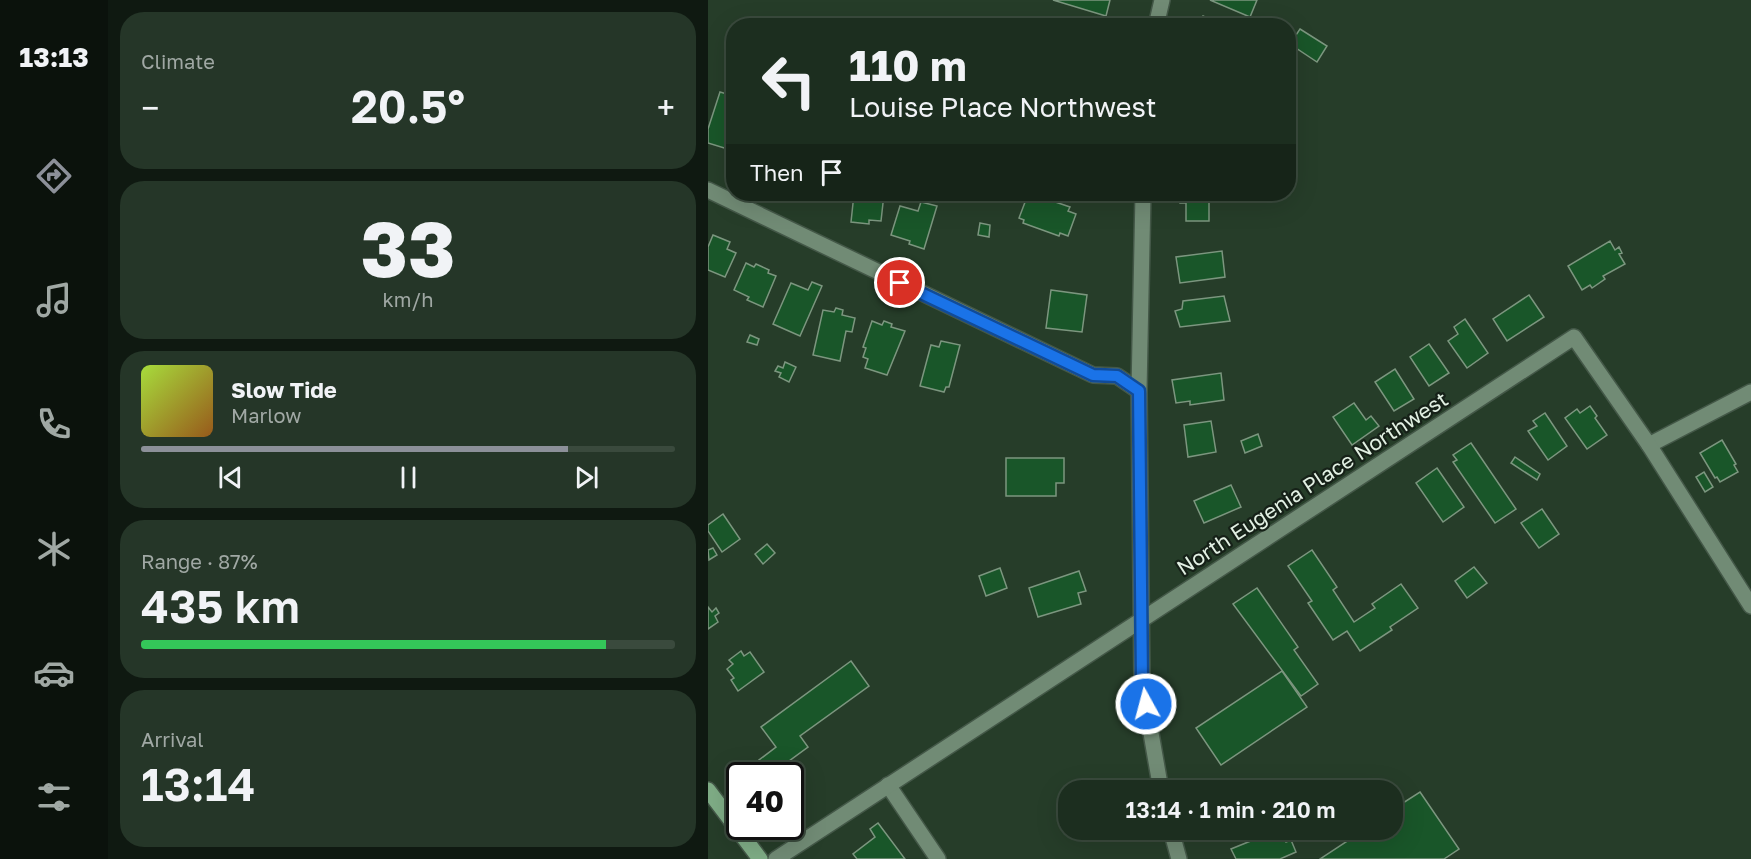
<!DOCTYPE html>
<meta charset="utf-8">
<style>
body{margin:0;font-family:"Golos Text",sans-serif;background:#253628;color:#f1f3f6;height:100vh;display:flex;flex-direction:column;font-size:22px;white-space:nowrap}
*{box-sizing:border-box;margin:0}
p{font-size:20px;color:#a0a8a4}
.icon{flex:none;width:33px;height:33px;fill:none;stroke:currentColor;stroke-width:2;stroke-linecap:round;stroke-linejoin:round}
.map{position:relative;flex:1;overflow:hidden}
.sheet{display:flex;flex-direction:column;gap:12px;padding:12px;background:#0f1911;width:600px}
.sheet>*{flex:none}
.banner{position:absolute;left:18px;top:18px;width:570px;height:183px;border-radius:24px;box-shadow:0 6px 24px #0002,0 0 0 2px #3a4a3d;background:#1c2e1f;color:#f1f3f6;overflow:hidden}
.speed{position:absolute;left:18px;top:762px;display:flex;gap:12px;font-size:30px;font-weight:700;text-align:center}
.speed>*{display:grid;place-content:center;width:78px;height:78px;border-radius:50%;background:#1c2e1f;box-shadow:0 6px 24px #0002,0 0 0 2px #3a4a3d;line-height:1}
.speed .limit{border:3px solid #111;border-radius:9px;background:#fff;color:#111}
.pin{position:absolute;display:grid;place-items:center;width:51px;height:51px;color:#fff;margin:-26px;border:3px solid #fff;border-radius:50%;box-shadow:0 2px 6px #0007}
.me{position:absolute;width:66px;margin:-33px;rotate:353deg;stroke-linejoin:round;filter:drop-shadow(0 0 4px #0008)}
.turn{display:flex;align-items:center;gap:21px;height:126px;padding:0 24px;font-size:27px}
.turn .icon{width:78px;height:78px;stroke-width:2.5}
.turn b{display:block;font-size:42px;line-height:51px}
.then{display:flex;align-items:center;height:57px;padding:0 24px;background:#0003;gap:12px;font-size:22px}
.big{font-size:45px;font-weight:600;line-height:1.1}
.sheet .tile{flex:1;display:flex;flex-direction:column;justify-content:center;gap:9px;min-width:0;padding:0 21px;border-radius:24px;background:#253628}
.sheet .dial{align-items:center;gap:0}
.dial b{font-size:78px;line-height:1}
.song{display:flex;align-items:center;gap:18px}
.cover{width:72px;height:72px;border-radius:9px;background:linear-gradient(135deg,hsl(80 70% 55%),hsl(30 70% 35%))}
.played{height:6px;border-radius:3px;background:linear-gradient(90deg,#8c9099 80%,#3a4a3d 80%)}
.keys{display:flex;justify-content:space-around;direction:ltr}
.heat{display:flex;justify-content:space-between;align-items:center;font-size:33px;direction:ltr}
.charge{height:9px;border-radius:4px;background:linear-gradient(90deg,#34c759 87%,#3a4a3d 0)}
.trip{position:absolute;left:350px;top:780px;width:345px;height:60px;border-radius:24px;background:#1c2e1f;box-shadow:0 6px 24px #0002,0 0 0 2px #3a4a3d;font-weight:600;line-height:60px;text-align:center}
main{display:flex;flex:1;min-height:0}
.dock{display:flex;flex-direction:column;width:108px;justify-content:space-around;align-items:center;background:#0b120c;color:#a0a8a4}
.dock .icon{width:42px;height:42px}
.dock .selected{color:#8c9099}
.dock b{font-size:27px;color:#f1f3f6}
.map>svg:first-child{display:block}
</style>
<main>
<nav class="dock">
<b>13:13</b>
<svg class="icon selected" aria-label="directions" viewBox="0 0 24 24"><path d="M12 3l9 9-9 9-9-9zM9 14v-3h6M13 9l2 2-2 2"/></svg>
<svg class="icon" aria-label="music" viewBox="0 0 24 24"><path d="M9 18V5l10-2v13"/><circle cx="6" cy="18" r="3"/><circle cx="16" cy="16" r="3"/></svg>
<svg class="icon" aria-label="phone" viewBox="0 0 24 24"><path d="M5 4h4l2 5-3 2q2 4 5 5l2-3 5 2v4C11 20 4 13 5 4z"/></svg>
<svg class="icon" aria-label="climate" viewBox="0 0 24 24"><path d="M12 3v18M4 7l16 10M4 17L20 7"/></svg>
<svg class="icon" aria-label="car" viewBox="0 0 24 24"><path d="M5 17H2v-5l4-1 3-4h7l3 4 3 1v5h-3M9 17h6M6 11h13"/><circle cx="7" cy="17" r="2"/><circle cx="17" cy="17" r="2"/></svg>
<svg class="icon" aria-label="filters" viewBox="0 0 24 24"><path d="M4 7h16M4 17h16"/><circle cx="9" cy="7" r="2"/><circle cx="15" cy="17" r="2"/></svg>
</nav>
<section class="sheet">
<div class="tile"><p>Climate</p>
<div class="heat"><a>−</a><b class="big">20.5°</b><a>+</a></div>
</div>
<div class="tile dial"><b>33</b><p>km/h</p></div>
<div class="tile">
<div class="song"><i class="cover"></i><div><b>Slow Tide</b><p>Marlow</p></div></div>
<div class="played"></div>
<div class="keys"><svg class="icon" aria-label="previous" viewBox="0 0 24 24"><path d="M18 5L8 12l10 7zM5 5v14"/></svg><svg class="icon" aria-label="pause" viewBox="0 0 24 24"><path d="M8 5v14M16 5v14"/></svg><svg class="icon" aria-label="next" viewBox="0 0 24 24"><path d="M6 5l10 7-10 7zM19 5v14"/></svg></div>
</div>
<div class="tile"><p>Range · 87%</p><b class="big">435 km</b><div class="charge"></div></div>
<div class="tile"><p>Arrival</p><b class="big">13:14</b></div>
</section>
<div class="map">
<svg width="1043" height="859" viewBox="0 0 1043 859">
<rect width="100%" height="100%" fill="#263d29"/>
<!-- building -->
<g fill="#195629" stroke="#7c967f" stroke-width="1.5">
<polygon points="345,0 402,0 398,16"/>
<polygon points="502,0 549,0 542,17"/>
<polygon points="495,16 516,26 491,26"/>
<polygon points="592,29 619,46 609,62 582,44"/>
<polygon points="12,92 26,96 26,151 0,143 0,129"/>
<polygon points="146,194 176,194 173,221 161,220 161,224 143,222"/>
<polygon points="324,194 362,207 360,211 368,214 360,236 352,233 351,236 315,223 316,220 311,218 319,197 322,198"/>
<polygon points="472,194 501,194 501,221 478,221 478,203 472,203"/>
<polygon points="213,202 229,206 216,249 201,244 202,241 183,235 192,206 210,211"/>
<polygon points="272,223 282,225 281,237 270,235"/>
<polygon points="5,235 22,242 19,249 28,253 17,277 0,270 0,247"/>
<polygon points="902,241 907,250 911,247 914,253 911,254 917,264 895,276 897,279 884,288 882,285 874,290 860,266"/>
<polygon points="514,251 517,277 472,283 468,257"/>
<polygon points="38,263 46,267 48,264 61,270 60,273 68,276 55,307 39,300 41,297 26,290"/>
<polygon points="104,282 114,286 92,336 65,324 83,283 100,290"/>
<polygon points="343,290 379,295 374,332 338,328"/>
<polygon points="821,295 836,317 799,341 785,319"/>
<polygon points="516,296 522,321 472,327 467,311 474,309 475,301"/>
<polygon points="128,308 135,310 134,315 147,318 144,332 138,331 132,361 105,355 115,310 126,312"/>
<polygon points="757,319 780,353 759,368 740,341 750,334 746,327"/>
<polygon points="164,321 174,325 176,321 184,324 183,327 197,331 179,375 157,368 160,359 155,357 158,348 155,347"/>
<polygon points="42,335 51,339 49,345 39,342"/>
<polygon points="233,341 252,345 241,387 238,387 236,392 212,386 223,345 231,347"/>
<polygon points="721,344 741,373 721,386 702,357"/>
<polygon points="77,362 88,367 81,382 71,377 73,373 67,371 70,366 75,368"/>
<polygon points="687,369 706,399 686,411 667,382"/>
<polygon points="513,373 516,400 482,405 482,401 468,403 464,380"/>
<polygon points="646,403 658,420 663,416 671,426 644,445 625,417"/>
<polygon points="882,406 889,416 887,418 899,435 879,449 857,418 869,409 872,413"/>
<polygon points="837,413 859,446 840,460 820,431 829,426 825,421"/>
<polygon points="503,421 508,452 480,457 476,425"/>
<polygon points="550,434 554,446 537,453 533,441"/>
<polygon points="1014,440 1028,464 1026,465 1030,472 1012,482 1009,477 1007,478 992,453"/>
<polygon points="763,443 808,509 787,523 745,462 749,460 745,455"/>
<polygon points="807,457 832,474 829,480 803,463"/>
<polygon points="298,458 356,458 356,483 348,483 348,496 298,496"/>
<polygon points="729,468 756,507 735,522 708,483"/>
<polygon points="996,472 1005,487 997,492 988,477"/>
<polygon points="523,485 533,507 496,523 486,501"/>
<polygon points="834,509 851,534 831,548 813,523"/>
<polygon points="15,514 32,539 14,552 0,531 0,525"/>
<polygon points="59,544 67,553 55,564 47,554"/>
<polygon points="5,548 9,555 1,560 0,550"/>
<polygon points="604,550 629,587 625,590 646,622 667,608 664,604 693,584 710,608 682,627 684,630 652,651 639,631 625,640 600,603 604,601 580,566"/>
<polygon points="766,567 779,583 759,598 747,581"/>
<polygon points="292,568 299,588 278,596 271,576"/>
<polygon points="371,571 378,591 370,593 373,604 330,617 321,588"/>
<polygon points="549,588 590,647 586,650 610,684 593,696 525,604"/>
<polygon points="0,607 4,612 8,608 11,613 7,616 10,622 0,629"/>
<polygon points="33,651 36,656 42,652 56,672 30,691 23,680 26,678 19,669 25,664 21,660"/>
<polygon points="143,661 161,686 92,736 100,747 62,775 51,760 68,747 53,727"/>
<polygon points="574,671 599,707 513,765 488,728"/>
<polygon points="712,792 751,849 736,859 612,859 656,830 684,830 684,810"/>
<polygon points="170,823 197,859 149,859 145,854 167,837 162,829"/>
<polygon points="570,830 573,830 578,842 583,840 588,852 572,859 528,859 523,849"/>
</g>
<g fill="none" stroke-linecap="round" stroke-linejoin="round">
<defs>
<g id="minor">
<polyline points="448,26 454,0"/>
<polyline points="0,190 385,375 409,376 431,391"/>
<polyline points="435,194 431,391 434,682 453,790"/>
<polyline points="941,445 1043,392"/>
<polyline points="180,785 230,859"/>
<polyline points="463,830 471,859"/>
<polyline points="68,859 866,337 941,445 1043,606"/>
</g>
<polyline id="major" points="0,790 52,859"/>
</defs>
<!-- minor casing -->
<use href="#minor" stroke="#445848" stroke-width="18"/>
<!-- major casing -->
<use href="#major" stroke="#445848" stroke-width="18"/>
<!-- minor -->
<use href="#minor" stroke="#718b75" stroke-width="15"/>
<!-- major -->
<use href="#major" stroke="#7fad86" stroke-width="15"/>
</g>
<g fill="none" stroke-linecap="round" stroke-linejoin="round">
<defs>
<polyline id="route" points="192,283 385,375 409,376 431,391 434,682 438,704"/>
</defs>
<!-- route casing -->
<use href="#route" stroke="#114b97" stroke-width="15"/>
<!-- route -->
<use href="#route" stroke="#1a73e8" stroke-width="10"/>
</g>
<g text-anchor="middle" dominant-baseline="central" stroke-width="4.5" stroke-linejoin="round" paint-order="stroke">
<!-- street labels -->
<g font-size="21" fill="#e2f0e3" stroke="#162118">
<text transform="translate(604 483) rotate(-33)">North Eugenia Place Northwest</text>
</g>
</g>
</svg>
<div class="speed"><div class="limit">40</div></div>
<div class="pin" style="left:192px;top:283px;background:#d93025"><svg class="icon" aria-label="arrive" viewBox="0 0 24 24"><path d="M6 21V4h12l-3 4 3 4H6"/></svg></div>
<svg class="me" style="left:438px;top:704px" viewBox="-20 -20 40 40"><circle r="17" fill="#1a73e8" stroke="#fff" stroke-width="3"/><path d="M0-11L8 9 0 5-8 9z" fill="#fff"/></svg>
<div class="trip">13:14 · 1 min · 210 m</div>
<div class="banner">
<div class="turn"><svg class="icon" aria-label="left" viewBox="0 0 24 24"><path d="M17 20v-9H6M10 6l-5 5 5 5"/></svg><div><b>110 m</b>Louise Place Northwest</div></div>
<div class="then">Then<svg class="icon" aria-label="arrive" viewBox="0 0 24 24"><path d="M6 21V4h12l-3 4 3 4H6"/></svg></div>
</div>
</div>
</main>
